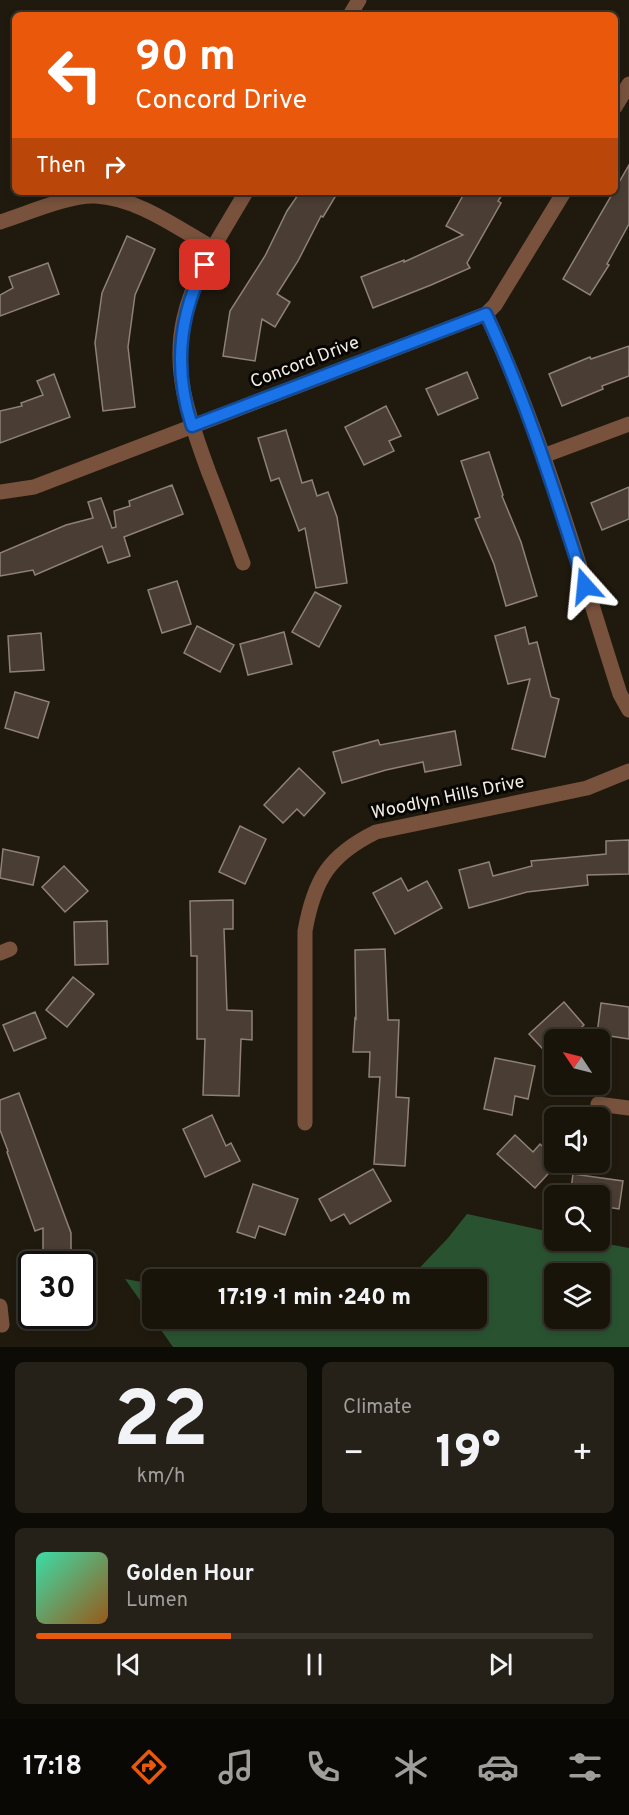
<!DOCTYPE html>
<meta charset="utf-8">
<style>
body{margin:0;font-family:Overpass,sans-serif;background:#252118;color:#f1f3f6;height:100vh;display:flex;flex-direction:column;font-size:22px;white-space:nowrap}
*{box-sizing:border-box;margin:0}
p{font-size:20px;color:#9f9e9c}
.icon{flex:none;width:33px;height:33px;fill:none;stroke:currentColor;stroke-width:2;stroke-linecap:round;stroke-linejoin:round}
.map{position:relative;height:1347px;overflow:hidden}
.panel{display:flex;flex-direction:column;gap:15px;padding:15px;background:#0d0b06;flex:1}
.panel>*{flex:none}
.banner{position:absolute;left:12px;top:12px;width:606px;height:183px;border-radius:9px;box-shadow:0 3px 9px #0003,0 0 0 2px #36332b;background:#ea580c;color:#fff;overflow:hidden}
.needle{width:39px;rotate:305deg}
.controls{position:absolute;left:544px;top:1029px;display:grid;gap:12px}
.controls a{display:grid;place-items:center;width:66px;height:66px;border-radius:9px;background:#18140a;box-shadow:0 3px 9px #0003,0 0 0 2px #36332b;font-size:30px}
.speed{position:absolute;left:18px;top:1251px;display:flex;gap:12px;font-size:30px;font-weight:700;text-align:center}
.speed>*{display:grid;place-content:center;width:78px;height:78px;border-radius:50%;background:#18140a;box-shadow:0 3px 9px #0003,0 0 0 2px #36332b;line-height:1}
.speed .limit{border:3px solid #111;border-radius:9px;background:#fff;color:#111}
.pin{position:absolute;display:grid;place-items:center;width:51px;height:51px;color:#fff;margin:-26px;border-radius:12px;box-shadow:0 3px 9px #0006}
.me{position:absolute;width:66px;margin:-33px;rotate:342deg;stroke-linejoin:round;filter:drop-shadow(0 0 4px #0008)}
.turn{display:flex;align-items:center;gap:21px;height:126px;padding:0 24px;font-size:27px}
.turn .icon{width:78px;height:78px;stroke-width:2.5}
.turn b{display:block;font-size:42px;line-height:51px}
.then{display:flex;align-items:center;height:57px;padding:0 24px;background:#0003;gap:12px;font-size:22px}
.big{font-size:45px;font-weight:800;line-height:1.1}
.panel .tile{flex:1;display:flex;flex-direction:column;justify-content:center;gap:9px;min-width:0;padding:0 21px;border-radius:9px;background:#252118}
.panel .dial{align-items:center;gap:0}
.dial b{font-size:78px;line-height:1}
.song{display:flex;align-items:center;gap:18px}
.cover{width:72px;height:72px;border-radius:9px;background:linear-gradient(135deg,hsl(160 70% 55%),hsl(30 70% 35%))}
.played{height:6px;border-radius:3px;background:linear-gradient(90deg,#ea580c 35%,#36332b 35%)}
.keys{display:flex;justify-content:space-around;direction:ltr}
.heat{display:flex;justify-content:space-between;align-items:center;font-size:33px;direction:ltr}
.panel .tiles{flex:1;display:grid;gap:15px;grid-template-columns:1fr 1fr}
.tile:last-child{grid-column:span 2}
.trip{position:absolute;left:142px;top:1269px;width:345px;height:60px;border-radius:9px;background:#18140a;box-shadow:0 3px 9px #0003,0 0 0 2px #36332b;font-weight:800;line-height:60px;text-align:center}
.tabs{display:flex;height:96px;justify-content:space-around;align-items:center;background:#0a0804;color:#9f9e9c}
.tabs .icon{width:42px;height:42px}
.tabs .active{color:#ea580c}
.tabs b{font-size:27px;color:#f1f3f6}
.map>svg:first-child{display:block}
</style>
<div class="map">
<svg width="629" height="1347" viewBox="0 0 629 1347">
<rect width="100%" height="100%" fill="#201a0e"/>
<!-- forest -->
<path fill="#295330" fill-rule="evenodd" d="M 467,1214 L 555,1233 L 555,1240 L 592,1241 L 629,1248 L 629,1347 L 173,1347 L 125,1279 L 153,1284 L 153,1318 L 477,1318 L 477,1280 L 409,1279 L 448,1238 ZM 555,1274 L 600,1274 L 600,1318 L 555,1318 Z"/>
<!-- building -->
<g fill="#4a3d34" stroke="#8f8176" stroke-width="1.5">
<polygon points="629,165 629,224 607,264 609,265 590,295 563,279"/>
<polygon points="300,192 338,192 323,217 321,216 298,261 277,294 290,302 275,327 262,319 255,361 223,356 230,311 265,256 287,211"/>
<polygon points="465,192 504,192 498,201 501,203 467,263 470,268 431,285 373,308 361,277 404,260 404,262 463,235 446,226"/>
<polygon points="127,236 155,249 135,295 128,347 135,407 103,411 95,343 102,293"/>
<polygon points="48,263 59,294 0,316 0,295 13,288 9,277"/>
<polygon points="629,346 629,376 602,386 603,389 562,406 549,374 590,357 591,359"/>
<polygon points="467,372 478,398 438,415 426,389"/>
<polygon points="54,374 70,417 0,443 0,411 22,406 21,403 43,395 37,381"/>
<polygon points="386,406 401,436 389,441 394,451 364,465 345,427"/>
<polygon points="286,430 302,483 312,480 317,496 328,492 337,517 347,583 316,588 305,528 299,531 279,478 271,481 258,438"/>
<polygon points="489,452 503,495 502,496 521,542 537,596 506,606 494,564 475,519 480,517 461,461"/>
<polygon points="172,485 183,514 124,537 130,556 108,563 102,546 35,575 33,570 0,576 0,553 66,525 93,518 88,502 101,498 112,528 116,527 114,511 130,506 129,501"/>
<polygon points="629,487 629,519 602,530 591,503"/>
<polygon points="177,581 191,624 162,633 148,590"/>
<polygon points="315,592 341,606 319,647 292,632"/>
<polygon points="197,626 234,645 220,672 184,653"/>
<polygon points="525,627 529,644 537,642 551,697 559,699 545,757 512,749 530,679 508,684 495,636"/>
<polygon points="284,632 292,664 248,675 240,644"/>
<polygon points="41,633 44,670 10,672 8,636"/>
<polygon points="15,692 49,702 38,738 5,728"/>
<polygon points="455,731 461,765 425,772 423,762 386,770 342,783 333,752 378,740 380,745"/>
<polygon points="299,768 325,793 304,816 297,809 283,823 264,805"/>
<polygon points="240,826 266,839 245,884 219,872"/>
<polygon points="629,840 629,874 587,875 588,885 527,892 469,908 459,870 489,862 493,876 532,866 531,861 606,854 606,841"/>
<polygon points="3,849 39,857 33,885 0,878"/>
<polygon points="64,866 88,891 65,912 42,887"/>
<polygon points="401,878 408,891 427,881 442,908 395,934 373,893"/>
<polygon points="233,900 233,929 224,929 227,1010 252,1011 252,1040 241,1039 239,1096 203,1095 205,1039 197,1039 197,956 191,956 190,901"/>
<polygon points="107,921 108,964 75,965 74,922"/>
<polygon points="385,949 388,1020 399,1020 396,1097 409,1098 405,1166 374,1164 380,1077 369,1077 370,1052 353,1052 355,1018 356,1019 355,950"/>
<polygon points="73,977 94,994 67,1027 46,1010"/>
<polygon points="564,1002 584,1025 568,1040 555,1040 555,1062 529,1034"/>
<polygon points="601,1003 629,1007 629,1039 597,1034"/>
<polygon points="35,1012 46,1038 14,1051 3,1025"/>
<polygon points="495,1058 535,1066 528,1099 515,1096 512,1115 484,1109"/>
<polygon points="19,1093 71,1233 71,1264 43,1264 43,1228 35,1231 7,1152 8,1151 0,1130 0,1100"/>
<polygon points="212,1115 226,1146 231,1143 240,1161 205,1177 183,1129"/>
<polygon points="515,1135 533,1152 540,1144 555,1158 555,1162 559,1162 535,1188 497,1154"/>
<polygon points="373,1169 391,1201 350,1224 344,1214 331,1221 319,1199"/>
<polygon points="573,1174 623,1181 619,1209 600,1206 600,1196 570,1196"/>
<polygon points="253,1184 298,1199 285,1235 259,1226 255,1238 237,1232"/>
</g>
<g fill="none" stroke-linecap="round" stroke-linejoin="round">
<!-- minor -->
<g stroke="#78523c" stroke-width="15">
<polyline points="350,15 359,0"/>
<polyline points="615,107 629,84"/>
<path d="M 0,222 C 26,214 68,195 95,196 C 138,198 177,228 213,248"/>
<path d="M 486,314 C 543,436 579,566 620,694 L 629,710"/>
<polyline points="543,456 629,424"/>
<polyline points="0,492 34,487 486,314 495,305 564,192"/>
<path d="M 243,563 C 232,533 221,503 209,473 C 191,423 171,373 184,318 C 194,273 223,232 246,192"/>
<polyline points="0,953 10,949"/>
<polyline points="598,1104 629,1108"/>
<path d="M 305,1123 L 305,931 C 314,880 329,855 376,832 L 587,788 L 629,771"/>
<polyline points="0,1306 2,1325"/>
</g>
</g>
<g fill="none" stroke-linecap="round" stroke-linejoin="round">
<defs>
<path id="route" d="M 205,265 C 178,317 174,371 192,426 L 486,314 C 527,402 555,494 585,586"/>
</defs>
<!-- route casing -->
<use href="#route" stroke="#114b97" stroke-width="15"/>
<!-- route -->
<use href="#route" stroke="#1a73e8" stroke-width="10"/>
</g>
<g text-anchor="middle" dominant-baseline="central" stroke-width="6" stroke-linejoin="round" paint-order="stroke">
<!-- street labels -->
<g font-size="18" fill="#f3efe7" stroke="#080603">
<text transform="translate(305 363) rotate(-21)">Concord Drive</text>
<text transform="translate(448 798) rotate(-12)">Woodlyn Hills Drive</text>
</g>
</g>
</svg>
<div class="controls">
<a><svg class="needle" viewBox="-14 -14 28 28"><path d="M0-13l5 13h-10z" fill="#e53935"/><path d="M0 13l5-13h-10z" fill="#9f9e9c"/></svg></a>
<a><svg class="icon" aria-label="sound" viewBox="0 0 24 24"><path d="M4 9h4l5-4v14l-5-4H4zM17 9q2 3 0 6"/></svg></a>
<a><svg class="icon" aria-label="search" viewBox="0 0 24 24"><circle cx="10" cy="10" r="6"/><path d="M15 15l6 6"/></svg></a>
<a><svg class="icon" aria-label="layers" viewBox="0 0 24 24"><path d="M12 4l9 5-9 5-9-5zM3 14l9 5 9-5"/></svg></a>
</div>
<div class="speed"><div class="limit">30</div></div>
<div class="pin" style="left:205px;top:265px;background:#d93025"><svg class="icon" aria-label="arrive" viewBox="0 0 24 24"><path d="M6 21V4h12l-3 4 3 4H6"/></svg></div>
<svg class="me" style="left:585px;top:586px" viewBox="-20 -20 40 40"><path d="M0-17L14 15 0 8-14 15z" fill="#1a73e8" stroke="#fff" stroke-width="4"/></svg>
<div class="trip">17:19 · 1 min · 240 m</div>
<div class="banner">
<div class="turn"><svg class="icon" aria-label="left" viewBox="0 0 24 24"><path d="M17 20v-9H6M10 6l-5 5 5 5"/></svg><div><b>90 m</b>Concord Drive</div></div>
<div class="then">Then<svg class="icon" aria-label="right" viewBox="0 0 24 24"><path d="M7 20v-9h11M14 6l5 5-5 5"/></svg></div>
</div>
</div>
<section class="panel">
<div class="tiles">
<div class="tile dial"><b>22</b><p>km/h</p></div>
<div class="tile"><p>Climate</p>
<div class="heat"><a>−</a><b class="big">19°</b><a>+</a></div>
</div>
<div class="tile">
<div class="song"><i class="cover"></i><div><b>Golden Hour</b><p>Lumen</p></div></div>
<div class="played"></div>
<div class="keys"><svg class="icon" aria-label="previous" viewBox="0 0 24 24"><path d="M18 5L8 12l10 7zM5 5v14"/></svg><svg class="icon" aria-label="pause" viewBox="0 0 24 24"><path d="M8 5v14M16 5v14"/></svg><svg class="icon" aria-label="next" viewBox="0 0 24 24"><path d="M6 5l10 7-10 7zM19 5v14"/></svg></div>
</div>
</div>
</section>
<nav class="tabs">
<b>17:18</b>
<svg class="icon active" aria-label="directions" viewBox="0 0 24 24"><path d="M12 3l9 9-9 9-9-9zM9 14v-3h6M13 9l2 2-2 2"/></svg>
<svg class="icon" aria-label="music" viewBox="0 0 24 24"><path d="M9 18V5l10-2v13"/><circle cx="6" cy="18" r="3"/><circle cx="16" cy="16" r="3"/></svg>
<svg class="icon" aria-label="phone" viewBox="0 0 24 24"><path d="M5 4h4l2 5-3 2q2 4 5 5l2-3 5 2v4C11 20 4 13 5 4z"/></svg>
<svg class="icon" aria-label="climate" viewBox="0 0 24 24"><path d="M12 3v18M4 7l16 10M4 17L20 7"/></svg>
<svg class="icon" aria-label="car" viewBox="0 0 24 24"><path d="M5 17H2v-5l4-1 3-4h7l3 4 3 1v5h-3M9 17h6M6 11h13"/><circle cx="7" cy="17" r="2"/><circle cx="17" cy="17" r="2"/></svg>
<svg class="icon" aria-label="filters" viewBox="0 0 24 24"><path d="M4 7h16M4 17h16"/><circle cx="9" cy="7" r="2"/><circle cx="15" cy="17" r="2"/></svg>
</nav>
